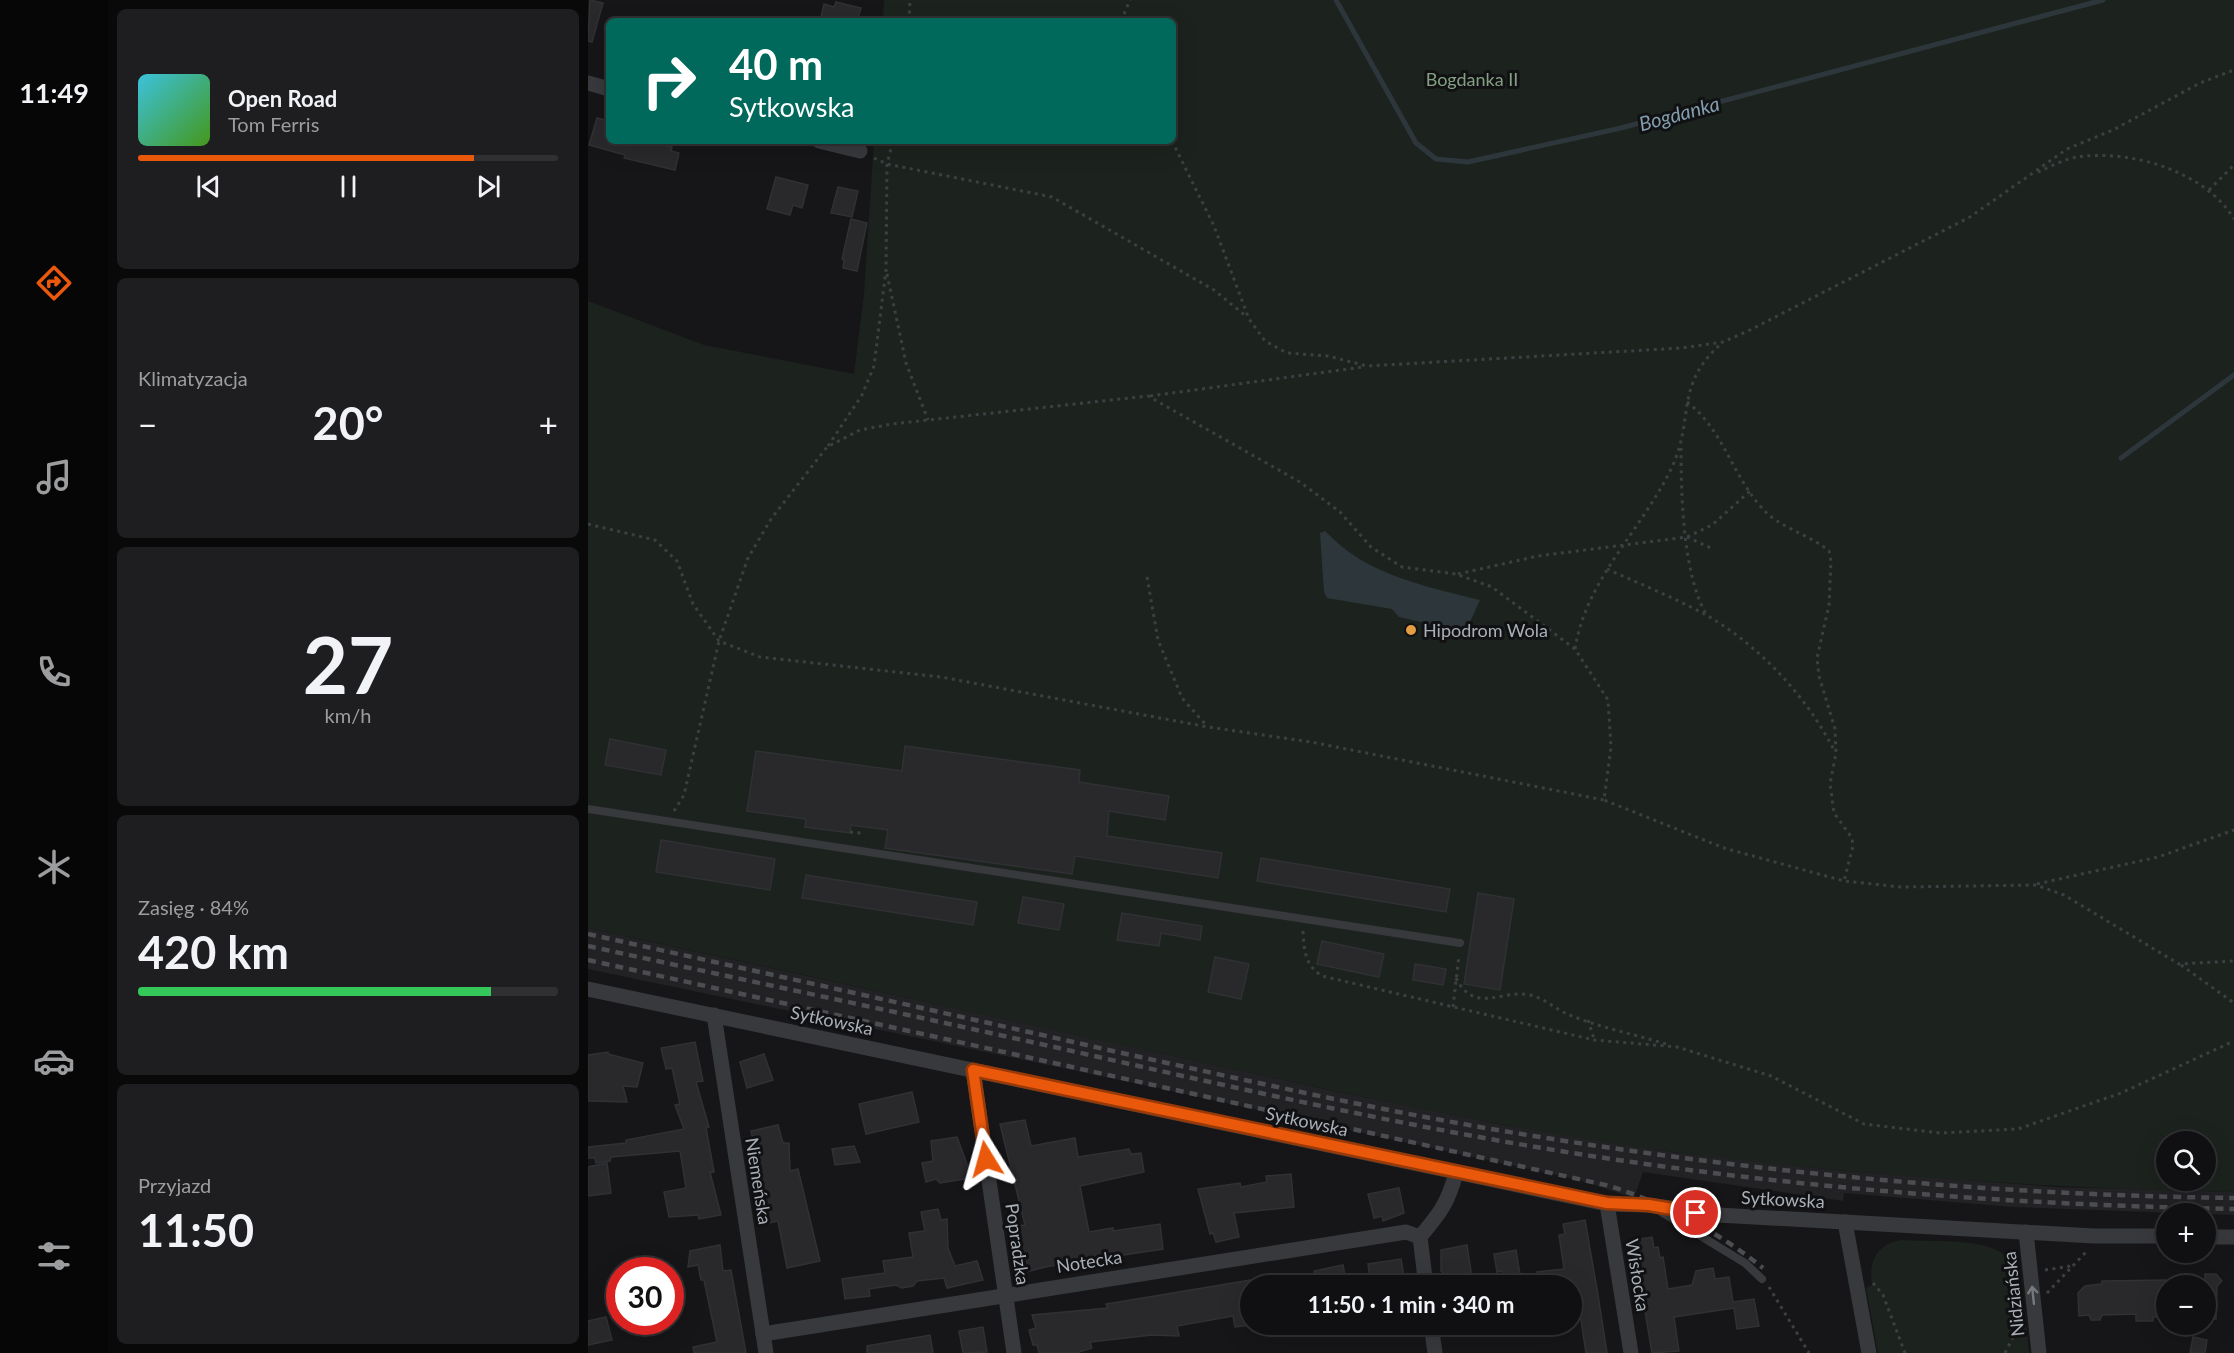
<!DOCTYPE html>
<html lang="pl">
<meta charset="utf-8">
<style>
body{margin:0;font-family:Lato,sans-serif;background:#1e1e20;color:#f1f3f6;height:100vh;display:flex;flex-direction:column;font-size:22px;white-space:nowrap}
*{box-sizing:border-box;margin:0}
p{font-size:20px;color:#9c9d9f}
.icon{flex:none;width:33px;height:33px;fill:none;stroke:currentColor;stroke-width:2;stroke-linecap:round;stroke-linejoin:round}
.map{position:relative;flex:1;overflow:hidden}
.drawer{display:flex;flex-direction:column;gap:9px;padding:9px;background:#09090a;width:480px}
.drawer>*{flex:none}
.guide{position:absolute;left:18px;top:18px;width:570px;height:126px;border-radius:9px;box-shadow:0 6px 24px #0002,0 0 0 2px #303032;background:#00695c;color:#fff;overflow:hidden}
.fabs{position:absolute;left:1568px;top:1131px;display:grid;gap:12px}
.fabs a{display:grid;place-items:center;width:60px;height:60px;border-radius:50%;background:#101012;box-shadow:0 6px 24px #0002,0 0 0 2px #303032;font-size:30px}
.speed{position:absolute;left:18px;top:1257px;display:flex;gap:12px;font-size:30px;font-weight:700;text-align:center}
.speed>*{display:grid;place-content:center;width:78px;height:78px;border-radius:50%;background:#101012;box-shadow:0 6px 24px #0002,0 0 0 2px #303032;line-height:1}
.speed .limit{border:9px solid #d22;background:#fff;color:#111}
.pin{position:absolute;display:grid;place-items:center;width:51px;height:51px;color:#fff;margin:-26px;border:3px solid #fff;border-radius:50%;box-shadow:0 2px 6px #0007}
.me{position:absolute;width:66px;margin:-33px;rotate:352deg;stroke-linejoin:round;filter:drop-shadow(0 0 4px #0008)}
.turn{display:flex;align-items:center;gap:21px;height:126px;padding:0 24px;font-size:27px}
.turn .icon{width:78px;height:78px;stroke-width:2.5}
.turn b{display:block;font-size:42px;line-height:51px}
.big{font-size:45px;font-weight:700;line-height:1.1}
.drawer .tile{flex:1;display:flex;flex-direction:column;justify-content:center;gap:9px;min-width:0;padding:0 21px;border-radius:9px;background:#1e1e20}
.drawer .dial{align-items:center;gap:0}
.dial b{font-size:78px;line-height:1}
.song{display:flex;align-items:center;gap:18px}
.cover{width:72px;height:72px;border-radius:9px;background:linear-gradient(135deg,hsl(190 70% 55%),hsl(100 70% 35%))}
.played{height:6px;border-radius:3px;background:linear-gradient(90deg,#ea580c 80%,#303032 80%)}
.keys{display:flex;justify-content:space-around;direction:ltr}
.heat{display:flex;justify-content:space-between;align-items:center;font-size:33px;direction:ltr}
.charge{height:9px;border-radius:4px;background:linear-gradient(90deg,#34c759 84%,#303032 0)}
.trip{position:absolute;left:652px;top:1275px;width:342px;height:60px;border-radius:30px;background:#101012;box-shadow:0 6px 24px #0002,0 0 0 2px #303032;font-weight:700;line-height:60px;text-align:center}
main{display:flex;flex:1;min-height:0}
.tabs{display:flex;flex-direction:column;width:108px;justify-content:space-around;align-items:center;background:#060607;color:#9c9d9f}
.tabs .icon{width:42px;height:42px}
.tabs .selected{color:#ea580c}
.tabs b{font-size:27px;color:#f1f3f6}
.map>svg:first-child{display:block}
</style>
<main>
<nav class="tabs">
<b>11:49</b>
<svg class="icon selected" aria-label="directions" viewBox="0 0 24 24"><path d="M12 3l9 9-9 9-9-9zM9 14v-3h6M13 9l2 2-2 2"/></svg>
<svg class="icon" aria-label="music" viewBox="0 0 24 24"><path d="M9 18V5l10-2v13"/><circle cx="6" cy="18" r="3"/><circle cx="16" cy="16" r="3"/></svg>
<svg class="icon" aria-label="phone" viewBox="0 0 24 24"><path d="M5 4h4l2 5-3 2q2 4 5 5l2-3 5 2v4C11 20 4 13 5 4z"/></svg>
<svg class="icon" aria-label="climate" viewBox="0 0 24 24"><path d="M12 3v18M4 7l16 10M4 17L20 7"/></svg>
<svg class="icon" aria-label="car" viewBox="0 0 24 24"><path d="M5 17H2v-5l4-1 3-4h7l3 4 3 1v5h-3M9 17h6M6 11h13"/><circle cx="7" cy="17" r="2"/><circle cx="17" cy="17" r="2"/></svg>
<svg class="icon" aria-label="filters" viewBox="0 0 24 24"><path d="M4 7h16M4 17h16"/><circle cx="9" cy="7" r="2"/><circle cx="15" cy="17" r="2"/></svg>
</nav>
<section class="drawer">
<div class="tile">
<div class="song"><i class="cover"></i><div><b>Open Road</b><p>Tom Ferris</p></div></div>
<div class="played"></div>
<div class="keys"><svg class="icon" aria-label="previous" viewBox="0 0 24 24"><path d="M18 5L8 12l10 7zM5 5v14"/></svg><svg class="icon" aria-label="pause" viewBox="0 0 24 24"><path d="M8 5v14M16 5v14"/></svg><svg class="icon" aria-label="next" viewBox="0 0 24 24"><path d="M6 5l10 7-10 7zM19 5v14"/></svg></div>
</div>
<div class="tile"><p>Klimatyzacja</p>
<div class="heat"><a>−</a><b class="big">20°</b><a>+</a></div>
</div>
<div class="tile dial"><b>27</b><p>km/h</p></div>
<div class="tile"><p>Zasięg · 84%</p><b class="big">420 km</b><div class="charge"></div></div>
<div class="tile"><p>Przyjazd</p><b class="big">11:50</b></div>
</section>
<div class="map">
<svg width="1646" height="1353" viewBox="0 0 1646 1353">
<rect width="100%" height="100%" fill="#161618"/>
<!-- built -->
<polygon fill="#222225" points="0,928 746,1091 916,1125 1084,1152 1257,1171 1468,1187 1646,1192 1646,1215 1425,1207 1256,1193 1255,1201 1055,1172 1046,1198 991,1180 570,1088 0,969"/>
<!-- green -->
<g fill="#1c221d" fill-rule="evenodd">
<path d="M 296,0 L 1646,0 L 1646,1192 C 1459,1188 1271,1176 1085,1152 C 921,1130 760,1094 599,1059 C 399,1016 200,971 0,928 L 0,301 L 116,345 L 266,374 L 276,294 L 286,141 L 585,141 L 585,21 L 295,21 ZM 1578,1142 L 1617,1142 L 1617,1180 L 1578,1180 Z"/>
<path d="M 1315,1240 C 1340,1242 1396,1238 1415,1254 C 1423,1260 1424,1270 1426,1279 L 1433,1278 L 1441,1353 L 1290,1353 L 1278,1288 L 1284,1285 C 1280,1261 1289,1243 1315,1240 Z"/>
</g>
<!-- water -->
<path fill="#2d363b" d="M 737,531 C 778,575 836,586 892,600 L 881,624 L 872,631 L 811,617 L 804,609 L 739,598 L 736,592 L 732,533 Z"/>
<g fill="none" stroke-linecap="round" stroke-linejoin="round">
<!-- stream -->
<g stroke="#2d363b" stroke-width="5">
<polyline points="748,0 828,143 848,159 880,162 1033,128 1515,0"/>
<polyline points="1533,458 1646,375"/>
</g>
</g>
<!-- building -->
<g fill="#29292c" stroke="#303134" stroke-width="1.5">
<polygon points="2,0 15,3 4,42 0,41"/>
<polygon points="248,2 273,8 269,21 232,21 236,4 246,7"/>
<polygon points="9,118 21,121 21,141 74,141 73,144 84,147 83,151 91,153 87,170 36,158 37,155 1,145"/>
<polygon points="188,177 220,185 214,208 205,205 202,215 179,209"/>
<polygon points="250,187 270,191 264,217 243,213"/>
<polygon points="263,219 279,223 269,271 255,268 256,260 254,259"/>
<polygon points="22,739 78,750 73,775 17,765"/>
<polygon points="317,746 492,770 491,782 581,796 577,820 521,811 519,836 634,853 630,878 487,856 484,874 297,848 300,830 263,825 262,833 217,827 218,819 159,811 168,751 314,771"/>
<polygon points="73,840 187,859 182,890 68,872"/>
<polygon points="673,858 862,889 858,912 669,881"/>
<polygon points="218,875 389,902 385,925 214,898"/>
<polygon points="890,893 926,899 912,990 876,984"/>
<polygon points="435,897 476,904 471,930 430,923"/>
<polygon points="534,913 614,926 612,940 573,933 571,946 529,940"/>
<polygon points="734,941 796,954 791,977 729,964"/>
<polygon points="627,957 661,964 653,999 620,992"/>
<polygon points="827,964 858,969 855,985 825,980"/>
<polygon points="107,1042 115,1081 108,1082 121,1127 118,1128 126,1172 122,1172 133,1215 111,1219 110,1215 81,1217 76,1192 98,1188 92,1151 23,1157 22,1161 8,1163 7,1158 0,1158 0,1147 38,1143 38,1140 96,1129 87,1105 92,1104 84,1068 78,1069 73,1048"/>
<polygon points="20,1052 20,1054 55,1063 49,1087 35,1086 39,1102 0,1101 0,1055"/>
<polygon points="176,1054 185,1080 159,1088 152,1062"/>
<polygon points="324,1092 331,1122 278,1134 271,1104"/>
<polygon points="437,1120 443,1146 487,1138 490,1157 541,1149 543,1154 553,1153 556,1172 492,1186 501,1232 525,1228 525,1231 572,1224 575,1249 462,1266 434,1273 430,1255 434,1254 427,1226 437,1225 412,1124"/>
<polygon points="190,1125 195,1143 201,1143 202,1171 210,1169 232,1261 199,1268 190,1221 172,1225 162,1180 174,1177 163,1131"/>
<polygon points="369,1137 384,1178 352,1183 348,1179 338,1182 334,1163 345,1161 343,1141"/>
<polygon points="266,1146 272,1162 247,1165 244,1149"/>
<polygon points="19,1163 23,1193 0,1196 0,1167"/>
<polygon points="703,1174 706,1207 646,1213 651,1237 628,1242 625,1233 622,1234 610,1189 652,1183 653,1187 679,1182 678,1176"/>
<polygon points="811,1188 816,1213 795,1221 794,1216 786,1218 780,1194"/>
<polygon points="350,1209 353,1220 359,1219 360,1248 367,1266 389,1261 395,1280 359,1288 356,1278 329,1281 325,1286 314,1288 308,1285 281,1289 282,1296 257,1299 254,1279 297,1273 295,1261 325,1257 321,1233 337,1231 333,1212"/>
<polygon points="997,1220 1010,1295 1019,1353 998,1353 991,1307 984,1308 984,1286 951,1286 949,1272 976,1269 971,1235 977,1234 975,1224"/>
<polygon points="1064,1237 1066,1248 1070,1247 1072,1258 1075,1257 1080,1289 1104,1285 1108,1271 1125,1268 1127,1279 1141,1277 1145,1302 1166,1299 1171,1326 1149,1329 1146,1308 1086,1317 1091,1351 1064,1353 1045,1240"/>
<polygon points="132,1245 135,1271 143,1270 158,1353 106,1353 105,1347 129,1342 116,1280 113,1280 110,1265 100,1267 102,1251"/>
<polygon points="879,1245 884,1278 859,1282 857,1274 853,1271 853,1250"/>
<polygon points="928,1250 932,1274 916,1277 914,1271 909,1272 906,1254"/>
<polygon points="813,1259 817,1282 783,1286 780,1264"/>
<polygon points="755,1265 759,1286 728,1286 726,1271"/>
<polygon points="1617,1274 1628,1274 1634,1281 1629,1286 1628,1319 1617,1319"/>
<polygon points="663,1280 663,1325 647,1327 645,1316 589,1326 591,1336 564,1335 502,1342 504,1348 488,1353 451,1353 449,1345 445,1345 441,1330 448,1328 444,1315 520,1308 518,1304"/>
<polygon points="1578,1280 1578,1317 1565,1317 1565,1321 1548,1321 1548,1314 1514,1315 1512,1320 1503,1320 1501,1315 1491,1316 1490,1293 1497,1286 1514,1284 1514,1281"/>
<polygon points="18,1317 24,1340 0,1345 0,1321"/>
<polygon points="395,1327 399,1352 375,1353 371,1331"/>
<polygon points="342,1335 345,1353 279,1353 279,1346"/>
<polygon points="1605,1337 1619,1340 1617,1353 1602,1353"/>
</g>
<g fill="none" stroke-linecap="round" stroke-linejoin="round">
<!-- path -->
<g stroke="#3d4043" stroke-width="3" stroke-dasharray="3 4.5" stroke-linecap="butt">
<polyline points="321,21 322,0"/>
<polyline points="533,21 542,0"/>
<polyline points="584,141 626,226 661,319 677,341 699,353 740,356 779,366 1094,348 1135,342 1162,330 1382,217 1479,149 1525,130 1612,83 1646,70"/>
<polyline points="286,158 299,164 464,197 626,290 659,317"/>
<path d="M 1450,172 C 1462,167 1476,159 1489,157 C 1542,149 1617,171 1646,219"/>
<polyline points="1621,190 1646,165"/>
<polyline points="299,274 318,363 340,420"/>
<polyline points="562,396 775,367"/>
<path d="M 1099,402 C 1135,429 1144,475 1174,508 C 1191,528 1221,534 1241,551 L 1243,561 L 1241,605 L 1229,658 L 1231,676 L 1247,729 L 1248,753 L 1242,784 L 1246,813 L 1264,838 L 1265,846 L 1256,881"/>
<polyline points="240,446 274,395 286,366 298,270 299,164 305,141"/>
<path d="M 1093,448 C 1093,495 1095,574 1118,614"/>
<polyline points="0,524 67,540 89,561 105,604 131,641 172,657 353,677 620,727 723,742 1016,800"/>
<polyline points="1099,537 1125,549"/>
<path d="M 1019,569 C 1052,584 1087,598 1118,615 C 1171,645 1219,697 1246,750"/>
<polyline points="870,574 950,556 1099,537 1124,525 1162,491"/>
<polyline points="559,577 570,640 594,698 618,725"/>
<path d="M 987,649 C 998,579 1054,530 1084,467 C 1107,417 1086,385 1134,343"/>
<polyline points="86,811 96,795 131,641 160,558 183,519 239,447 272,430 304,424 560,396 712,482 752,512 783,547 814,567 868,574 904,587 987,649 1020,700 1023,747 1016,800 1136,848 1256,881 1313,887 1448,885 1476,895 1591,964 1646,961"/>
<polyline points="262,832 273,833"/>
<polyline points="1449,884 1570,857 1646,830"/>
<path d="M 715,931 C 716,951 717,965 734,976 L 1006,1040 L 1089,1047 L 1183,1076 L 1276,1124 L 1352,1133 L 1430,1129 L 1533,1093 L 1646,1041"/>
<polyline points="1593,965 1646,1003"/>
<path d="M 868,978 C 887,1015 913,989 942,995 C 955,998 964,1006 975,1012 C 1007,1027 1047,1034 1081,1045"/>
<polyline points="865,1007 871,955"/>
<polyline points="1000,1020 1006,1039"/>
<polyline points="1457,1270 1483,1266"/>
<polyline points="1285,1283 1295,1295 1317,1353"/>
<polyline points="1181,1287 1221,1353"/>
<polyline points="1459,1293 1500,1250"/>
<polyline points="1417,1353 1432,1323"/>
</g>
<!-- lane -->
<g stroke="#37393c" stroke-width="8">
<polyline points="0,809 872,943"/>
<polyline points="1070,1210 1157,1263 1174,1279"/>
</g>
<!-- street -->
<g stroke="#37393c" stroke-width="15">
<polyline points="0,83 21,89"/>
<polyline points="231,141 272,151"/>
<polyline points="0,989 1019,1204 1061,1205 1130,1215 1506,1236 1578,1236"/>
<polyline points="126,1015 178,1353"/>
<polyline points="385,1070 426,1353"/>
<polyline points="1019,1204 1043,1353"/>
<polyline points="1257,1222 1281,1353"/>
<polyline points="1438,1232 1451,1353"/>
<polyline points="1617,1237 1646,1237"/>
<path d="M 838,1286 L 832,1237 C 852,1213 860,1203 868,1173"/>
<polyline points="843,1324 847,1353"/>
<polyline points="175,1334 818,1232 832,1237"/>
</g>
<!-- rail -->
<g stroke="#4b4d51" stroke-width="4.5" stroke-dasharray="8 6" stroke-linecap="butt">
<path d="M 0,934 C 172,972 344,1010 516,1049 C 661,1081 806,1114 952,1137 C 1182,1174 1413,1195 1646,1198"/>
<path d="M 0,946 C 161,981 323,1015 484,1051 C 670,1093 855,1135 1044,1162 C 1243,1191 1444,1205 1646,1209"/>
<path d="M 0,960 L 1022,1186 C 1077,1204 1129,1231 1175,1268"/>
</g>
</g>
<!-- one-way arrows -->
<defs><path id="oneway-shaft" d="M-6 0H5M1.5-3L5.5 0L1.5 3" fill="none" stroke-width="1.6" stroke-linecap="round" stroke-linejoin="round" transform="scale(1.5)"/></defs>
<use stroke="#767a80" href="#oneway-shaft" transform="translate(1445 1295) rotate(-96)"/>
<g fill="none" stroke-linecap="round" stroke-linejoin="round">
<defs>
<polyline id="route" points="398,1159 385,1070 1019,1203 1061,1205 1108,1213"/>
</defs>
<!-- route casing -->
<use href="#route" stroke="#983908" stroke-width="15"/>
<!-- route -->
<use href="#route" stroke="#ea580c" stroke-width="10"/>
</g>
<!-- markers -->
<circle fill="#e49e42" stroke="#111113" stroke-width="2" cx="823" cy="630" r="6"/>
<g text-anchor="middle" dominant-baseline="central" stroke-width="6" stroke-linejoin="round" paint-order="stroke">
<!-- park labels -->
<g font-size="18" fill="#83a082" stroke="#111113">
<text x="884" y="79">Bogdanka II</text>
</g>
<!-- poi labels -->
<g font-size="18" fill="#a9afb7" stroke="#111113" text-anchor="start">
<text x="835" y="630">Hipodrom Wola</text>
</g>
<!-- street labels -->
<g font-size="18" fill="#a9afb7" stroke="#111113">
<text transform="translate(244 1020) rotate(12)">Sytkowska</text>
<text transform="translate(719 1121) rotate(12)">Sytkowska</text>
<text transform="translate(171 1181) rotate(81)">Niemeńska</text>
<text transform="translate(1195 1199) rotate(3)">Sytkowska</text>
<text transform="translate(430 1244) rotate(82)">Popradzka</text>
<text transform="translate(501 1261) rotate(-9)">Notecka</text>
<text transform="translate(1050 1275) rotate(81)">Wisłocka</text>
<text transform="translate(1425 1294) rotate(-96)">Nidziańska</text>
</g>
<!-- water labels -->
<g font-size="20" font-style="italic" fill="#839faf" stroke="#111113">
<text transform="translate(1091 113) rotate(-15)">Bogdanka</text>
</g>
</g>
</svg>
<div class="fabs">
<a><svg class="icon" aria-label="search" viewBox="0 0 24 24"><circle cx="10" cy="10" r="6"/><path d="M15 15l6 6"/></svg></a>
<a>+</a>
<a>−</a>
</div>
<div class="speed"><div class="limit">30</div></div>
<div class="pin" style="left:1108px;top:1213px;background:#d93025"><svg class="icon" aria-label="arrive" viewBox="0 0 24 24"><path d="M6 21V4h12l-3 4 3 4H6"/></svg></div>
<svg class="me" style="left:398px;top:1159px" viewBox="-20 -20 40 40"><path d="M0-17L14 15 0 8-14 15z" fill="#ea580c" stroke="#fff" stroke-width="4"/></svg>
<div class="trip">11:50 · 1 min · 340 m</div>
<div class="guide">
<div class="turn"><svg class="icon" aria-label="right" viewBox="0 0 24 24"><path d="M7 20v-9h11M14 6l5 5-5 5"/></svg><div><b>40 m</b>Sytkowska</div></div>
</div>
</div>
</main>
